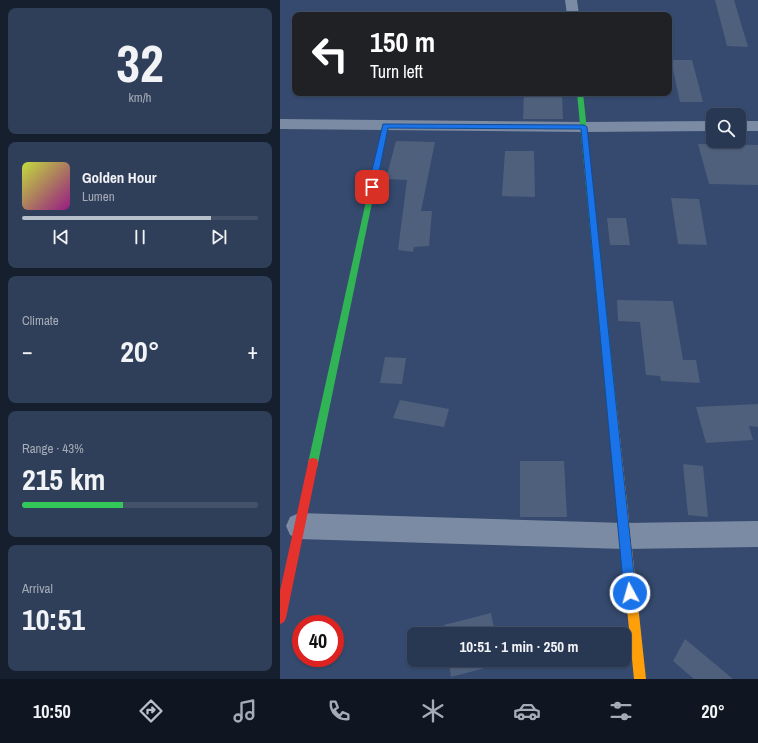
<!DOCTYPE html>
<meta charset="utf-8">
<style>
body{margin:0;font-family:"Archivo Narrow",sans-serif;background:#303f59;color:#f1f3f6;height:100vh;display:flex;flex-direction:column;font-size:15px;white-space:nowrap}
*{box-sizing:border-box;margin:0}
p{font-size:13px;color:#a5acb8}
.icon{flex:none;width:22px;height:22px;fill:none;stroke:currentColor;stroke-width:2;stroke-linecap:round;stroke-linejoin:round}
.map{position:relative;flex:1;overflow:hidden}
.details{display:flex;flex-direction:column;gap:8px;padding:8px;background:#161f2d;width:280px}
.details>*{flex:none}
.hud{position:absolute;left:12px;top:12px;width:380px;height:84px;border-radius:8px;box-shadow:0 1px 3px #0004,0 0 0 1px #445269;background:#202124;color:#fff;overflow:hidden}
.buttons{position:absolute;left:426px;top:108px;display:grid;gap:8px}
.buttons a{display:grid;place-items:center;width:40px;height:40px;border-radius:8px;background:#283852;box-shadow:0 1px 3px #0004,0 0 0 1px #445269;font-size:20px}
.speed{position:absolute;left:12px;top:615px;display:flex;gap:8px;font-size:20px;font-weight:700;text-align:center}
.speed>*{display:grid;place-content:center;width:52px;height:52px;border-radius:50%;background:#283852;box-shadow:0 1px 3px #0004,0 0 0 1px #445269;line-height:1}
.speed .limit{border:6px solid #d22;background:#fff;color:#111}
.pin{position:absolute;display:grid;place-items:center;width:34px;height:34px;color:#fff;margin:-17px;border-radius:8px;box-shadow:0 2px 6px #0006}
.me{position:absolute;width:44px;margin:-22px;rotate:354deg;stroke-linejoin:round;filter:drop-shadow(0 0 3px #0008)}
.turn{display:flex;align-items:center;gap:14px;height:84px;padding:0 12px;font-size:18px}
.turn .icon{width:52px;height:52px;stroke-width:2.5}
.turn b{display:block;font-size:28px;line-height:34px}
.big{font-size:30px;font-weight:800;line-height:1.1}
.details .widget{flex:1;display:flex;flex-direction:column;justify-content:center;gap:6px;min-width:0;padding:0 14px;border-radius:8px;background:#303f59}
.details .dial{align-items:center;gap:0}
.dial b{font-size:52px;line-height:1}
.song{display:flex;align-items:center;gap:12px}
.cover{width:48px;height:48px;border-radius:6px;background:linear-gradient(135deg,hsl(70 70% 55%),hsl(310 70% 35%))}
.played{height:4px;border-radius:2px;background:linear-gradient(90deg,#b8c0cc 80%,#445269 80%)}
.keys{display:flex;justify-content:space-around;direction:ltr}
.heat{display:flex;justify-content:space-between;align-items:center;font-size:22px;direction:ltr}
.charge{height:6px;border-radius:3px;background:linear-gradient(90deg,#34c759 43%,#445269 0)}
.trip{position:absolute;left:127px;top:627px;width:224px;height:40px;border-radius:8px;background:#283852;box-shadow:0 1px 3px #0004,0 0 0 1px #445269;font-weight:800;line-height:40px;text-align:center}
.tab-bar{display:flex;height:64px;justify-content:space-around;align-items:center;background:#101621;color:#a5acb8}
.tab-bar .icon{width:28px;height:28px}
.tab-bar .selected{color:#b8c0cc}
.tab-bar b{font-size:18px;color:#f1f3f6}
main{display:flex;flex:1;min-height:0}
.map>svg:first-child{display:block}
</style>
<main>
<section class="details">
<div class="widget dial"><b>32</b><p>km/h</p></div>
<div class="widget">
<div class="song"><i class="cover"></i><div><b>Golden Hour</b><p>Lumen</p></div></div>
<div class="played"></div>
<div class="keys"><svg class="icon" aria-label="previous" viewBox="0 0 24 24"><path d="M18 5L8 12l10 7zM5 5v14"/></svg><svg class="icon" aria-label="pause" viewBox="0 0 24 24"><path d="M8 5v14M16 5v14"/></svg><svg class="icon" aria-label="next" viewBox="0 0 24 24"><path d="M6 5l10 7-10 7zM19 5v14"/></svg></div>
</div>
<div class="widget"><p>Climate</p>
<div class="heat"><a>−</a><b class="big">20°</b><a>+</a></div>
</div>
<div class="widget"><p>Range · 43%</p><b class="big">215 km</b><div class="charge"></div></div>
<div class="widget"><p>Arrival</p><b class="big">10:51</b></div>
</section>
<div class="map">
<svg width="478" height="679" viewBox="0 0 478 679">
<rect width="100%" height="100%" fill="#354a6e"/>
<!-- building -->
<g fill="#4f607d">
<polygon points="435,0 454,0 468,47 447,46"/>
<polygon points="391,60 412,60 423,102 400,102"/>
<polygon points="244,93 282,94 283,119 243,119"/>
<polygon points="116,141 155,142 141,211 152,211 149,246 134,247 133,252 118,250 127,180 106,179"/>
<polygon points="418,144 478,145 478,185 429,184"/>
<polygon points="225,151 254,151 255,197 222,196"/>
<polygon points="391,198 419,199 427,245 398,244"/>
<polygon points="327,218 346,218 350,245 330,245"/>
<polygon points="337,300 393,301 403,360 416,360 420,383 381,381 380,376 366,375 360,322 338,321"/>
<polygon points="105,357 126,358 122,384 100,383"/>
<polygon points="120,400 169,409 164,427 113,418"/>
<polygon points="478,404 478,427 469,426 473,440 426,443 416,407"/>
<polygon points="240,461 284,461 287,517 240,517"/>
<polygon points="403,464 423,466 428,517 408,515"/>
<polygon points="211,613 215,634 165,634 164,625"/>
<polygon points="405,639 453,679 414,679 393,661"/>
<polygon points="169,660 219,660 220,664 171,677"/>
</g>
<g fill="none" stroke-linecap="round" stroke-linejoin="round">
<!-- street -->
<g fill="#7c8ba4" fill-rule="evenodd">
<polygon points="285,0 297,0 299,15 287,15"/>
<polygon points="0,119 304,122 433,121 433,131 304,132 0,129"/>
<rect x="459" y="121" width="19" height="10"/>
<polygon points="19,513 344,523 478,521 478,547 344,549 19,539 10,535 6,526 10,517"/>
</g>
<!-- fast -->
<g fill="#30b455" fill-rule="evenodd">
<polygon points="297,93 303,93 337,409 335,412 332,413 329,412 327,409"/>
<polygon points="103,124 107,124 108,126 38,463 37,467 33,468 29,467 28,463"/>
</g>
<!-- slow -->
<polygon fill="#ff9f0a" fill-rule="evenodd" points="332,405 335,406 337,409 366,679 354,679 327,409 329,406"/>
<!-- jam -->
<polygon fill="#e5322d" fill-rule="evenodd" points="33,458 37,459 38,463 6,618 4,622 0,624 0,591 28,463 29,459"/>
</g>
<!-- route -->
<polygon fill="#1a73e8" stroke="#114b97" points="103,124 304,125 307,127 356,593 355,597 350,599 346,597 344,593 301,129 108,128 96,187 92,190 88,187"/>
</svg>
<div class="buttons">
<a><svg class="icon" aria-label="search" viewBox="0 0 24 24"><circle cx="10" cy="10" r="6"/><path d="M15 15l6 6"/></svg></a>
</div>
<div class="speed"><div class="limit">40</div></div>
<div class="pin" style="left:92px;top:187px;background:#d93025"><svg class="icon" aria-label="arrive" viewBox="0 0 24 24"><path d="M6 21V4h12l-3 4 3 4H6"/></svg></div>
<svg class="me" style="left:350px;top:593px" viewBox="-20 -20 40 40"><circle r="17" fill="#1a73e8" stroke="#fff" stroke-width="3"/><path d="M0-11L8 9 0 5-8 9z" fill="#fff"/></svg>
<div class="trip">10:51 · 1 min · 250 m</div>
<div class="hud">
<div class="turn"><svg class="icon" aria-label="left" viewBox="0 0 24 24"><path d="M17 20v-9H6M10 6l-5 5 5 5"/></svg><div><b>150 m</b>Turn left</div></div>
</div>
</div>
</main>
<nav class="tab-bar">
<b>10:50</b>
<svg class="icon selected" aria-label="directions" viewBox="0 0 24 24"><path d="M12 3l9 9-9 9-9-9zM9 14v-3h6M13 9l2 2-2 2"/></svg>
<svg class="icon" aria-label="music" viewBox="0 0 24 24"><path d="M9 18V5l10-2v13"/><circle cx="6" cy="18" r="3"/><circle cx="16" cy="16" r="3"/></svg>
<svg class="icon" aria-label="phone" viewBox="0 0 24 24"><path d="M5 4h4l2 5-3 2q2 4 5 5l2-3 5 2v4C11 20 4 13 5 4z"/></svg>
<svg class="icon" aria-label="climate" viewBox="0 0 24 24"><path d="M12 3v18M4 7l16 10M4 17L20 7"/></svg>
<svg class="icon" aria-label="car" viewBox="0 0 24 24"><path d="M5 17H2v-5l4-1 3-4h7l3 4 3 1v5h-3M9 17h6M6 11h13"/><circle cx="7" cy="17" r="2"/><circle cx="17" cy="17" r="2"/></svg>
<svg class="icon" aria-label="filters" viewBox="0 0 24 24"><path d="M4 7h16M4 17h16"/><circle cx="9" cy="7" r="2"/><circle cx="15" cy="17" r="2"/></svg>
<b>20°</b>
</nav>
